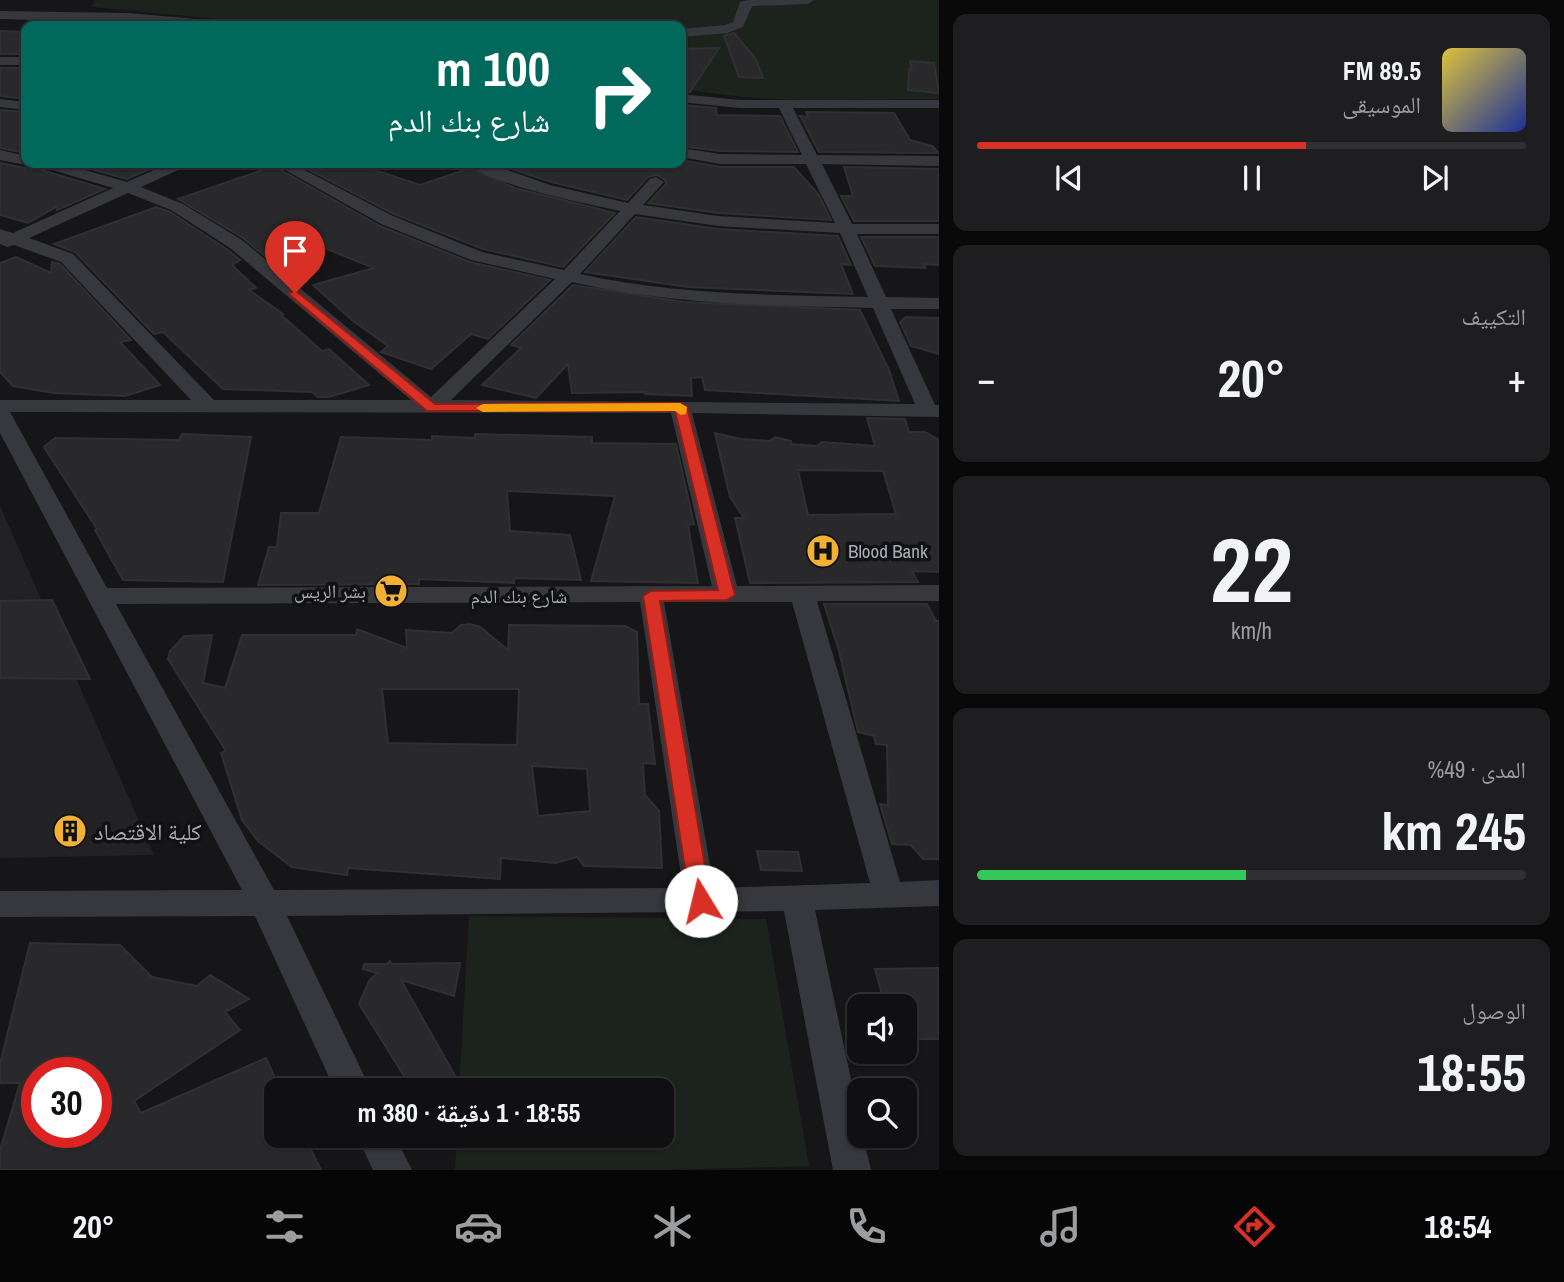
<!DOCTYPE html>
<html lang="ar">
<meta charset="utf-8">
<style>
body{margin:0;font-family:"Archivo Narrow","Noto Naskh Arabic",sans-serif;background:#1e1e20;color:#f1f3f6;direction:rtl;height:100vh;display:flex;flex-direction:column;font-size:26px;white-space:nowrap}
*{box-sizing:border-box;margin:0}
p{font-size:23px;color:#9c9d9f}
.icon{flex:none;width:38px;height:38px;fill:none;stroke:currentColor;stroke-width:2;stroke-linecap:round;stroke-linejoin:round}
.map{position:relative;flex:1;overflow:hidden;direction:ltr}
.drawer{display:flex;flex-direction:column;gap:14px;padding:14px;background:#09090a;width:625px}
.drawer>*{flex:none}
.hud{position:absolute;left:21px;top:21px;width:665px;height:147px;border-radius:14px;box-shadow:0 2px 5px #0004,0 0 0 2px #303032;direction:rtl;background:#00695c;color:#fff;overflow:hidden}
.fabs{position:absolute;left:847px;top:994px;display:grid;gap:14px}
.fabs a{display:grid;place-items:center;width:70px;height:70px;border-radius:14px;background:#101012;box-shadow:0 2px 5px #0004,0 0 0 2px #303032;font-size:35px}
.speed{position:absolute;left:21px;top:1057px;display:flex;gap:14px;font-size:35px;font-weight:700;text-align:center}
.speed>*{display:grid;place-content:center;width:91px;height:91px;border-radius:50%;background:#101012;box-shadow:0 2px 5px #0004,0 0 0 2px #303032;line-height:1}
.speed .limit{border:10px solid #d22;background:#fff;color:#111}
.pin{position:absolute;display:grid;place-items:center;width:60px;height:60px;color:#fff;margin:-72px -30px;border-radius:50% 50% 50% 0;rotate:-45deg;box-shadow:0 0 7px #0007}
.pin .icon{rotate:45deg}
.me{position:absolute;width:77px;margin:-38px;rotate:351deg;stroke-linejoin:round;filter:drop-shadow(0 0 5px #0008)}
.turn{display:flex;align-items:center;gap:24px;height:147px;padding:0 21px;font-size:32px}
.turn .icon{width:91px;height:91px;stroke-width:2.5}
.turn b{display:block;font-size:49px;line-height:60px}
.big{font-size:52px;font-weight:800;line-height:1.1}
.drawer .tile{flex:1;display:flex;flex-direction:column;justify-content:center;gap:10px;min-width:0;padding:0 24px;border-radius:14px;background:#1e1e20}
.drawer .dial{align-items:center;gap:0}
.dial b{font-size:91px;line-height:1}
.song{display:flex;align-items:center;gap:21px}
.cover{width:84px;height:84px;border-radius:10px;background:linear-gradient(135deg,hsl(50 70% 55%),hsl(230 70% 35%))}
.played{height:7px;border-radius:4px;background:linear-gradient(90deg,#d93025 60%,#303032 60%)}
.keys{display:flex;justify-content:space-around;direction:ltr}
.heat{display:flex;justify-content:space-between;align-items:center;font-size:38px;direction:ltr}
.charge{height:10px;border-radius:5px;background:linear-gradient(90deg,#34c759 49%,#303032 0)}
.trip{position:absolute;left:264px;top:1078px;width:410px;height:70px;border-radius:14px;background:#101012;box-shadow:0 2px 5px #0004,0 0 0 2px #303032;font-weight:800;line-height:70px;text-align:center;direction:rtl}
.dock{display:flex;height:112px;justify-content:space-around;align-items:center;background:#060607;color:#9c9d9f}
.dock .icon{width:49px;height:49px}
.dock .active{color:#d93025}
.dock b{font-size:32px;color:#f1f3f6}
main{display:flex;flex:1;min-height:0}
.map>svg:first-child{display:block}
</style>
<main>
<section class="drawer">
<div class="tile">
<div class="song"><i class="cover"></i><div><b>89.5 FM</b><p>الموسيقى</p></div></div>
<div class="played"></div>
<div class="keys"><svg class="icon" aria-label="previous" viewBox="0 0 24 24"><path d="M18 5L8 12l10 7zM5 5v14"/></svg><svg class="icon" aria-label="pause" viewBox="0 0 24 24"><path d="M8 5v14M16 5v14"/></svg><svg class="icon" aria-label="next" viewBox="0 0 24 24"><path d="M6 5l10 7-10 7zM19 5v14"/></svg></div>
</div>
<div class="tile"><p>التكييف</p>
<div class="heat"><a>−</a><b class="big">20°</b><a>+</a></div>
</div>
<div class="tile dial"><b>22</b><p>km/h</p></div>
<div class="tile"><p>المدى · 49%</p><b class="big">245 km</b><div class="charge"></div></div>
<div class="tile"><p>الوصول</p><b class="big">18:55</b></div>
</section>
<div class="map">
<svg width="940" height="1170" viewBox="0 0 940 1170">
<rect width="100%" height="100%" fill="#161618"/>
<!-- built -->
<polygon fill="#222225" points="0,506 154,855 0,858"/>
<!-- green -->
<g fill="#1c231d">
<path d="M 95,0 L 939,0 L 939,99 C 853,99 765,105 681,88 L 681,26 L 293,26 L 92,7 Z"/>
<polygon points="469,916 766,919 809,1166 661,1170 455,1170 457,1136 662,1136 662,1090 459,1090"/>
</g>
<!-- building -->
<g fill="#29292c" stroke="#303034" stroke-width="2" fill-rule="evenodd">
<polygon points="0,31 26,32 26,54 0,54"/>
<polygon points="734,33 756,59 763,78 739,77 724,36"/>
<polygon points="719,48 690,92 681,92 681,49"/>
<polygon points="910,61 934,63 939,93 908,90 909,69 912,70"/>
<polygon points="0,68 26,68 26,99 0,96"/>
<polygon points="681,105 716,108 717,115 780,116 798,152 720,151 681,146"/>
<polygon points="0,110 26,112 26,153 0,148"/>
<polygon points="806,112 894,113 910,140 932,146 939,153 819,152 800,116 808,117"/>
<polygon points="681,160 720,167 794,167 819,195 831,220 718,213 648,203 666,184 665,180 657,175 648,177 627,200 551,182 494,163 681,163"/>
<polygon points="0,163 25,168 34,163 38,169 105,189 57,210 58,206 28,223 0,215"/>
<polygon points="69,163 164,163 127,179"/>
<polygon points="296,163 354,163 420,185 470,168 515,188 615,213 563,267 483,249 394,214"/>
<polygon points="274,166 380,226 470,262 550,280 488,339 471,334 431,369 381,352 388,346 352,320 313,285 374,268 317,245 266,257 243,238 178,199"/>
<polygon points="844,167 939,169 939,221 854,221 841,196 853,196"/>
<polygon points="156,207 170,212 228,250 240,260 232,265 256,288 249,290 283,314 281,315 322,351 329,349 369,385 329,397 318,397 312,392 223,389 163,332 154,334 75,252 54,244"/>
<polygon points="636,217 718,229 838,236 851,265 841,264 853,294 688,287 585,272"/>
<polygon points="861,237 939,237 939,265 924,264 925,268 875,266"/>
<polygon points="16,257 51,273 52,262 60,264 131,340 120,342 160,385 125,396 54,393 13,386 0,372 0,263"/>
<polygon points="573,285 684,302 860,310 889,370 899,401 705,390 702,377 691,378 692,396 645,394 645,392 572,393 568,364 536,398 482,385 521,348 511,345"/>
<polygon points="906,317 939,318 939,354 911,346 900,322"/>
<path d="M 867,418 L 905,419 L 909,432 L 925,432 L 939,440 L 939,572 L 912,571 L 918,582 L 750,583 L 735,518 L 744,518 L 730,497 L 715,433 L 741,439 L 770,441 L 775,437 L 791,441 L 791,444 L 817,446 L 822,442 L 875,446 ZM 798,470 L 883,471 L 896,514 L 808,515 Z"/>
<polygon points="182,434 251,437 223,582 123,580 95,530 97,529 44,447 55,438 179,440"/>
<polygon points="475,434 592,437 592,443 676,444 694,524 688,525 698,583 591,581 615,496 507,491 510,531 570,535 581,580 514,578 514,583 419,579 419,584 258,585 269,547 277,547 281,513 319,513 341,437 432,440 432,436 475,438"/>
<polygon points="52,600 90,679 0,678 0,601"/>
<polygon points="824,604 927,604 936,621 939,621 939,859 923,859 911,845 892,844 880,804 888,805 887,745 876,744 874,736 858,732 839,651"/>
<path d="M 470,624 L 480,627 L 508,650 L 509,625 L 625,626 L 637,632 L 639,704 L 648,704 L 655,764 L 643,763 L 645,795 L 659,811 L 662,868 L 584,866 L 577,857 L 556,863 L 501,858 L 500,879 L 348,868 L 347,875 L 292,867 L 258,841 L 242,820 L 221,753 L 226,751 L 168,659 L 170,651 L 184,636 L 212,635 L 203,683 L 225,688 L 242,635 L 356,635 L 357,629 L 407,648 L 406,630 L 452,633 L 461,625 ZM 382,689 L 519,689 L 517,745 L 388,743 ZM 532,766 L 587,769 L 590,811 L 538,816 Z"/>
<polygon points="757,851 798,852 802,871 761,870"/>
<path d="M 30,943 L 120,945 L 152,977 L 197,986 L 210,975 L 249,999 L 225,1012 L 240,1030 L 134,1101 L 141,1113 L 266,1058 L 276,1080 L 276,1136 L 304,1136 L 321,1170 L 0,1170 L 0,1150 L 20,1083 L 0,1083 L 0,1064 ZM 37,1073 L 96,1073 L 96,1132 L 37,1132 Z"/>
<polygon points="390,961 392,964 460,963 454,996 401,980 463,1090 413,1090 359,1004 369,981 377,973 363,969 364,964 387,964"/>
<polygon points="939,968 939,1039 905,1039 905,1006 885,1006 875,969"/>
</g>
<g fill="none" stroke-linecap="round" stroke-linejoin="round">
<!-- street -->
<g fill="#37383d" fill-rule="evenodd">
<polygon points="749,0 814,0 808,4 752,6 743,27 727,33 681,37 681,29 725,25 733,22 740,2"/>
<polygon points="0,11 128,13 229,22 235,26 0,19"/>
<rect x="0" y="57" width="26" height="8"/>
<path d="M 681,94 L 739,100 L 940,100 L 940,108 L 793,108 L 817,155 L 940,156 L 940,166 L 822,164 L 852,224 L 940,224 L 940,234 L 857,234 L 886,297 L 940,298 L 940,309 L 891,309 L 935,405 L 940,405 L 940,417 L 692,413 L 737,586 L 940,585 L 940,601 L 817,601 L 900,882 L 940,880 L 940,906 L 815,910 L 859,1117 L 859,1136 L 863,1136 L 871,1170 L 833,1170 L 784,911 L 287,916 L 371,1090 L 335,1090 L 255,916 L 0,917 L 0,891 L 242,890 L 0,433 L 0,400 L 191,400 L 61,262 L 14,245 L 7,247 L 0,244 L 0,229 L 13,233 L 113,188 L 39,166 L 37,163 L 60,163 L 127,182 L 170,163 L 189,163 L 187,166 L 141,187 L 183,204 L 242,240 L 431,397 L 555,279 L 471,260 L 381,224 L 273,163 L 291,163 L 393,216 L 482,252 L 564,270 L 620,211 C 589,204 485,184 468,163 L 487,163 L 550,185 L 628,203 L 650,179 L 656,177 L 664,182 L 643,205 L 718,216 L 835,223 L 806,164 L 720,164 L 681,157 L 681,148 L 720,154 L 802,155 L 779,108 L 739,108 L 681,102 ZM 128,193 L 171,210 L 230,248 L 411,400 L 214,400 L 73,254 L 29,238 ZM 635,214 L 718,226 L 840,233 L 868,297 C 771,295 675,295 580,274 ZM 572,282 C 673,305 769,306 873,308 L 915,404 L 451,400 ZM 10,412 L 671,413 L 712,586 L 107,588 ZM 640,602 L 683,888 L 274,890 L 116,604 ZM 664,602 L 792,602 L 870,883 L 714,888 Z"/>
<polygon points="0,99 26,102 26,110 0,107"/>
<polygon points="0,150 26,156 26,163 32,163 26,165 0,160"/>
<polygon points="357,1136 395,1136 412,1170 373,1170"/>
</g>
</g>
<!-- route -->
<polygon fill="#d93025" stroke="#8d1f18" stroke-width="2" points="295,290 435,404 680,403 687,407 735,595 727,600 660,601 711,901 708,907 701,910 693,907 690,901 643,596 651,591 718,590 675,411 427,411 291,296 289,293"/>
<!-- slow -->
<polygon fill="#f59e0b" points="680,403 687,407 686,414 681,415 675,411 483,412 476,408 483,404"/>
<!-- icons -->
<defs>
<symbol id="hospital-disc" viewBox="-11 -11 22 22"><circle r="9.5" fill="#f2b134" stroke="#111113"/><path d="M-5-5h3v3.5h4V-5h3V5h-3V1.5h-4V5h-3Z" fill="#111"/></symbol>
<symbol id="supermarket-disc" viewBox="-11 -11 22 22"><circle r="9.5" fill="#f2b134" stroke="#111113"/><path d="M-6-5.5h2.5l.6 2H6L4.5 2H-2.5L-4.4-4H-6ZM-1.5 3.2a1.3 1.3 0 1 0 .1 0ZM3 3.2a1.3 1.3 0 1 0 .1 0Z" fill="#111"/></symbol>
<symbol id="building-disc" viewBox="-11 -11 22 22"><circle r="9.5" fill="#f2b134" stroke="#111113"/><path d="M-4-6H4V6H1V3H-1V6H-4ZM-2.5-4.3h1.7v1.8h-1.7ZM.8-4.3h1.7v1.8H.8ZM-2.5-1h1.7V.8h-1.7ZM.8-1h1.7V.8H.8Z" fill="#111"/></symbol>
</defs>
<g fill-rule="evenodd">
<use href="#hospital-disc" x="804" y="532" width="38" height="38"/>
<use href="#supermarket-disc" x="372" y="572" width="38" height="38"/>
<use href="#building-disc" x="51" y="812" width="38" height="38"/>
</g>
<g text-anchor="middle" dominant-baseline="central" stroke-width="7" stroke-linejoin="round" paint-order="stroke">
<!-- poi labels -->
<g font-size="19" fill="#a8adb8" stroke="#111113" text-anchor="start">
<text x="848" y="551">Blood Bank</text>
<text x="366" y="591" text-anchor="end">بشر الريس</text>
</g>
<!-- street labels -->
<g font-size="19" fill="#a8adb8" stroke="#111113">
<text x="519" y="596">شارع بنك الدم</text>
</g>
<!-- near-poi labels -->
<g font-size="23" fill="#a8adb8" stroke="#111113" text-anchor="start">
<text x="94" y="831">كلية الاقتصاد</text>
</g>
</g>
</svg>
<div class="fabs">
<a><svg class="icon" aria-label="sound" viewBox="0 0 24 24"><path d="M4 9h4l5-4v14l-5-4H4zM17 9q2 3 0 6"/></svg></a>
<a><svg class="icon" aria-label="search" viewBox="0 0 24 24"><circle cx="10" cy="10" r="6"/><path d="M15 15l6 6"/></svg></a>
</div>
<div class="speed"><div class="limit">30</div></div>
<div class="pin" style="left:295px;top:293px;background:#d93025"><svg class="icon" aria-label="arrive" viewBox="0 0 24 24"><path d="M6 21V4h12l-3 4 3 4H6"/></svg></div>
<svg class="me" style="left:701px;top:901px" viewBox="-20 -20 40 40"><circle r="19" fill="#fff"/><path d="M0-13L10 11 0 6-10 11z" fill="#d93025"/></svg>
<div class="trip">18:55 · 1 دقيقة · 380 m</div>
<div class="hud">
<div class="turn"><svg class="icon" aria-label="right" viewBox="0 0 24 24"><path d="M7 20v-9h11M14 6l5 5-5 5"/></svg><div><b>100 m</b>شارع بنك الدم</div></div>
</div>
</div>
</main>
<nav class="dock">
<b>18:54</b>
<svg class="icon active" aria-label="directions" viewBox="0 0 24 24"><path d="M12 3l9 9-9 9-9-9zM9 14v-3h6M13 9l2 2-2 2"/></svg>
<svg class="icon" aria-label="music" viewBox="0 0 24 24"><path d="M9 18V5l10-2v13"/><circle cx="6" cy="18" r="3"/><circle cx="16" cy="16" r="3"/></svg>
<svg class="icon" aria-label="phone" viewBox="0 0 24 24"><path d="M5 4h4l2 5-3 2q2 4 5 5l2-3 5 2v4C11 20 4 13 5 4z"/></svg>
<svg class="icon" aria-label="climate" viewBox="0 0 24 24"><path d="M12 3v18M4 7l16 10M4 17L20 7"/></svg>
<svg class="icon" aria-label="car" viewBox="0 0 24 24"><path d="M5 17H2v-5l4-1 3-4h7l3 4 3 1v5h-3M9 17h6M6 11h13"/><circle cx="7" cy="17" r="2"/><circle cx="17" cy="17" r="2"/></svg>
<svg class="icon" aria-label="filters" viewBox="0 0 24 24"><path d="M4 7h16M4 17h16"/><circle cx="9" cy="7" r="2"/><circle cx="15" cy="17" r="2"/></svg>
<b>20°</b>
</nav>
